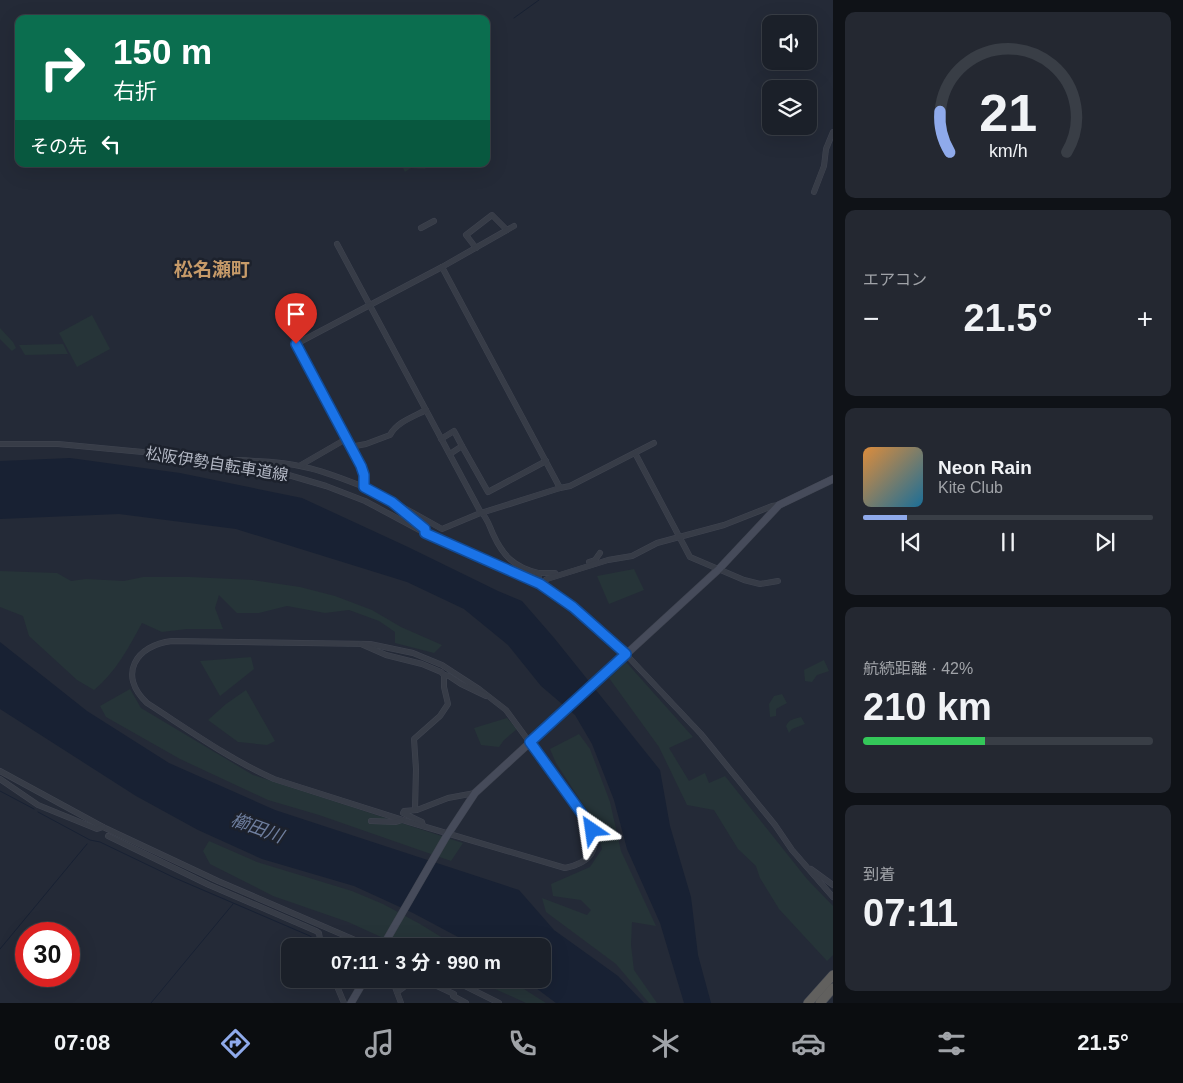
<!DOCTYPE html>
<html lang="ja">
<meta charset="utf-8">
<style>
body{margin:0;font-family:Helvetica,"Noto Sans JP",sans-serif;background:#242831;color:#f1f3f6;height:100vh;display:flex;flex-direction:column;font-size:19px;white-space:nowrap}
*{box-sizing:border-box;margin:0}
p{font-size:16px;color:#a0a3a8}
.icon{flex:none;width:28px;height:28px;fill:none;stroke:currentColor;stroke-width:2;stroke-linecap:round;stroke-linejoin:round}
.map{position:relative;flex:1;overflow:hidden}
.side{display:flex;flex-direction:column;gap:12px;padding:12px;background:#0f1217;width:350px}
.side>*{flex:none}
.top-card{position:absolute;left:15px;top:15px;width:475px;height:152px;border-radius:10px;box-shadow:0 5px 20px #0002,0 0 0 1px #393e46;background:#0b6e4f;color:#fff;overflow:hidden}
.buttons{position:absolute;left:762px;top:15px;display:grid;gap:10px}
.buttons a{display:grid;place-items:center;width:55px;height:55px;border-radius:10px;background:#1b2029;box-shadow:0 5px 20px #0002,0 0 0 1px #393e46;font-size:25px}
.speed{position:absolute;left:15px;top:922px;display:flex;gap:10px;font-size:25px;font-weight:700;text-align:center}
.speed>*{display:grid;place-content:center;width:65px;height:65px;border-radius:50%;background:#1b2029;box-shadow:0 5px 20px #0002,0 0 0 1px #393e46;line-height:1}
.speed .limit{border:8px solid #d22;background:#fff;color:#111}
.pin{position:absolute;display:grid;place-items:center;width:42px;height:42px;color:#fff;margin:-51px -21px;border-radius:50% 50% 50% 0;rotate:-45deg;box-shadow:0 0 5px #0007}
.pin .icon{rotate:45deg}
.me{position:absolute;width:55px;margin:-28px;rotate:328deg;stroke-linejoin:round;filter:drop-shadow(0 0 4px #0008)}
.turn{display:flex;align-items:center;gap:18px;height:105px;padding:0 15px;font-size:22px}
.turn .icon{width:65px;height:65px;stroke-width:2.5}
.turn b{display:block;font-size:35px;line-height:42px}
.then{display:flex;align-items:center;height:48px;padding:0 15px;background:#0003;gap:10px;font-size:19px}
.big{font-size:38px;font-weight:700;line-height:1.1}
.side .card{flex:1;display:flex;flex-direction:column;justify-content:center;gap:8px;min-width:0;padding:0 18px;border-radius:10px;background:#242831}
.side .dial{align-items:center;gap:0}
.dial svg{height:130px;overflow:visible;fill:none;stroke:#393e46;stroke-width:7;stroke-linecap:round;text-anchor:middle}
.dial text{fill:#f1f3f6;stroke:none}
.song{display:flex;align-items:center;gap:15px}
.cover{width:60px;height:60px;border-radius:8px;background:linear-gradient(135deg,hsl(30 70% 55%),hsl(200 70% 35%))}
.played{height:5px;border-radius:2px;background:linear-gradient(90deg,#8faaeb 15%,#393e46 15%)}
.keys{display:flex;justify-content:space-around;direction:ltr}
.heat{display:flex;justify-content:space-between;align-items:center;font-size:28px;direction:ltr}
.charge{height:8px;border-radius:4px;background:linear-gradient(90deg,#34c759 42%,#393e46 0)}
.trip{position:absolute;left:281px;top:938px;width:270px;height:50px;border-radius:10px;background:#1b2029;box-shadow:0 5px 20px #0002,0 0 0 1px #393e46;font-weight:700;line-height:50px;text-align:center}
.tabs{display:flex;height:80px;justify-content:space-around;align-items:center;background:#0b0d10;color:#a0a3a8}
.tabs .icon{width:35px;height:35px}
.tabs .active{color:#8faaeb}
.tabs b{font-size:22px;color:#f1f3f6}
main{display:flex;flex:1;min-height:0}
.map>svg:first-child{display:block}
</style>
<main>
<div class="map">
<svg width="833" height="1003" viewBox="0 0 833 1003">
<rect width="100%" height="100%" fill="#242a37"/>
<!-- green -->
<g fill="#263438">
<path d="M 401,164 C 408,164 414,166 421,164 L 426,167 L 425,169 L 411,168 L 405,172 Z"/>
<polygon points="92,315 110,349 77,367 59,333"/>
<polygon points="0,328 13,342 16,348 12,351 0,339"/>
<polygon points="63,344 68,354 25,355 19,345"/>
<polygon points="634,569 644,590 609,604 597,576"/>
<path d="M 0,571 L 57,573 L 71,581 L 86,579 L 124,581 L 143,577 L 190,577 L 253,580 L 300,587 L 335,596 L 372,610 L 401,627 L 442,645 L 434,653 L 395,643 L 395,632 L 379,621 L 349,610 L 325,613 L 287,606 L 259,613 L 237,613 L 219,595 L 215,608 L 223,629 L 187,629 L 162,632 L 142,623 C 129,647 116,672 94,690 L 77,680 L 29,636 L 23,616 L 0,607 Z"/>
<polygon points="251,657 254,669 220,696 200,661"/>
<polygon points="824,660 829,671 817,675 812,682 805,681 804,670"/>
<polygon points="626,662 693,737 669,748 689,781 705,773 709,783 725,776 807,879 833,906 833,955 827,961 779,909 760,878 756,866 738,849 714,810 687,805 659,747 609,678"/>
<polygon points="130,689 141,708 253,775 463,843 451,861 319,815 268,800 180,759 106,717 100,706"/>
<polygon points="246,690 275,741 267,745 238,742 208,720 226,704"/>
<polygon points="782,694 787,703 776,709 776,716 770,717 769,704 774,696"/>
<path d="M 801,717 L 805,724 L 792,729 L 789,733 L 786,726 C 789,719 794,719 801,717 Z"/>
<polygon points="507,718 517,729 504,740 499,747 481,745 474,728"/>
<polygon points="579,734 590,749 610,802 621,851 656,926 632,922 631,945 634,970 657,1003 649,1003 616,964 546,912 542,898 587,915 591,910 581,900 553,896 551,884 590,867 602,849 595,823 556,763 550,749"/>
<polygon points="209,841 257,862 352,891 383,904 420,924 456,946 401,946 348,922 273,896 210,864 203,851"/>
<polygon points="473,979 508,979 546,1003 526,1003"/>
</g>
<!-- water -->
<g fill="#182133">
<polygon points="70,458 180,473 302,498 408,547 498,591 522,601 555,639 660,770 670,826 691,897 698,955 711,1003 684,1003 660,923 627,849 614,800 592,744 575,715 541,686 508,645 464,609 407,582 236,529 119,514 0,519 0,461"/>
<polygon points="0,642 87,711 169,763 275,810 519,890 554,930 618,976 644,1003 556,1003 524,979 542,979 542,946 475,946 413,913 354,886 262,859 198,830 136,796 0,709"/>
</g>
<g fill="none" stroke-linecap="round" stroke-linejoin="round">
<!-- stream -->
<g stroke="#182133" stroke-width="1">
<polyline points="514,18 539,0"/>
<polyline points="0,791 34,809"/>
<polyline points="38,812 90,840 100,842 175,878 310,936 314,939"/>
<polyline points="0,949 87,844"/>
<polyline points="151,1003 233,904"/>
</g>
<defs>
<g id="minor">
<polyline points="814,192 824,166 826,149 833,132"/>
<polyline points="421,228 434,221"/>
<path d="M 337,244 L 480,511 C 487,517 489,525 493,534 C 503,556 514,567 538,573 L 540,584"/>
<polyline points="476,248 466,235 492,215 507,230"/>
<polyline points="442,267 560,488"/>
<polyline points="441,439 454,431 462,446 450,454"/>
<polyline points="0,444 58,444 185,456 268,469 326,486 365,501 425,533 540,584 573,607 619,647 701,734 775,825 792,850 833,897"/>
<polyline points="462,446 488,492 546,461"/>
<path d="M 350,447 L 366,444 L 390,435 C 397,422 413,417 426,410"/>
<polyline points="635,453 690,557 744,580 760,584 778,581"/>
<path d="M 227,461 C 235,459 245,460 254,461 C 298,462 324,471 364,487"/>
<polyline points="301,465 346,439"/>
<polyline points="399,505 442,529 478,514 560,488 570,486 654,443"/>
<path d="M 425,532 L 425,529 L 392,502 L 364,487 C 367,480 363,473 361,467 L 296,344 L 442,267 L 514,226"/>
<polyline points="589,562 595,560 600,553"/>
<polyline points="538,573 555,573"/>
<polyline points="540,584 547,579 608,560 632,556 657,543 724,525 772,506 779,505"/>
<path d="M 172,641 L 370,644 L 413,653 L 442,665 L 479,689 L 506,710 L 590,825 C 602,850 589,863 565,868 L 409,822 L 274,779 C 229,759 189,730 147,703 C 117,675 136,645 172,641 Z"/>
<polyline points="361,644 386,655 422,664 441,672 444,675"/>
<polyline points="0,771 103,827 218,881 369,946"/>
<polyline points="0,779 38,805 97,829 103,827"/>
<polyline points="415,809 416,769 414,739 440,716 448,704 444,687 444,675 449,676 461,684 486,696"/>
<polyline points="371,821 396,822 402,820"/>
<polyline points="423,826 422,822 403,813 404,811 417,810 448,798 475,793"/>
<polyline points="108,836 209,885 316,931 319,933 321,946"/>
<polyline points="811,869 833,885"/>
<polyline points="334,979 344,1003"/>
<polyline points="392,979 401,1003"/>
<polyline points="422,979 454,994 453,996 466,1003"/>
<polyline points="451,979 499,1003"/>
<polyline points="397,992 415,979"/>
</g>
<g id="secondary">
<polyline points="383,946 446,837 475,793 719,569 779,505 833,479"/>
<polyline points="351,1003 365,979"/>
</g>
<g id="trunk">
<polyline points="808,1003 833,975"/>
<polyline points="820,1003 833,988"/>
</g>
</defs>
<!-- minor casing -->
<use href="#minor" stroke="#404551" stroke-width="6"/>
<!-- secondary casing -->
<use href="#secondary" stroke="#404551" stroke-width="8"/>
<!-- trunk casing -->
<use href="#trunk" stroke="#424752" stroke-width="10"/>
<!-- minor -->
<use href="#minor" stroke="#373c47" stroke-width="5"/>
<!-- secondary -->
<use href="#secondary" stroke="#464b5a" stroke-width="7"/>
<!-- trunk -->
<use href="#trunk" stroke="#61605e" stroke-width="9"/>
</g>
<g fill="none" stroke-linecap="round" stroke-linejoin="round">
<defs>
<polyline id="route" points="296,344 361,466 364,475 364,487 392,502 425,529 425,533 540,584 573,607 626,654 530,742 585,818 592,830"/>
</defs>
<!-- route casing -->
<use href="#route" stroke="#114b97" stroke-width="12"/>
<!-- route -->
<use href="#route" stroke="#1a73e8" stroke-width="9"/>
</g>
<g text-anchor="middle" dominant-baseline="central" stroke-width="5" stroke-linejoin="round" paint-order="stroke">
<!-- street labels -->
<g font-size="16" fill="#b2b7c4" stroke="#1c212c">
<text transform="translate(217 464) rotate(9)">松阪伊勢自転車道線</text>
</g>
<!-- water labels -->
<g font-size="18" font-style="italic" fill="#6f7f9f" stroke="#1c212c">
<text transform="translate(257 828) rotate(20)">櫛田川</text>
</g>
<!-- quarter labels -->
<g font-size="19" font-weight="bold" fill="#c79b69" stroke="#1c212c">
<text x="212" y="269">松名瀬町</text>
</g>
</g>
</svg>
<div class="buttons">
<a><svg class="icon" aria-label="sound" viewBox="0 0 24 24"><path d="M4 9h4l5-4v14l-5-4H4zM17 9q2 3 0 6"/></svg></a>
<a><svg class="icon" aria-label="layers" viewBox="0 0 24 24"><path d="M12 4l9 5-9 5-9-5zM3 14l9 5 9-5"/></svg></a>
</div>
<div class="speed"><div class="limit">30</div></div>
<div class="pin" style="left:296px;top:344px;background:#d93025"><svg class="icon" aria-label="arrive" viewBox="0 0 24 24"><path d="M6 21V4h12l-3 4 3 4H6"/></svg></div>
<svg class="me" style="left:592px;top:830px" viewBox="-20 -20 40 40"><path d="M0-17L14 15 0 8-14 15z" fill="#1a73e8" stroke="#fff" stroke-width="4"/></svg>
<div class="trip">07:11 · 3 分 · 990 m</div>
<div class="top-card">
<div class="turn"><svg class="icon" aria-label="right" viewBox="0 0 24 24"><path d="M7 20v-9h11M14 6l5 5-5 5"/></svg><div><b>150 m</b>右折</div></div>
<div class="then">その先<svg class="icon" aria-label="left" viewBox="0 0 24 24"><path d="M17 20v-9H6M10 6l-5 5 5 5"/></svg></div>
</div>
</div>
<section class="side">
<div class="card dial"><svg viewBox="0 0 100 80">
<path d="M14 69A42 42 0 1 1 86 69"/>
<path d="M14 69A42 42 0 0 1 8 44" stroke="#8faaeb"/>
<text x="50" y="56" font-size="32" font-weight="700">21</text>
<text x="50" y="72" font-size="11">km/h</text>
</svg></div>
<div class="card"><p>エアコン</p>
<div class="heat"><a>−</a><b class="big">21.5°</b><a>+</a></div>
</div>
<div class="card">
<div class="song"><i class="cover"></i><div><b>Neon Rain</b><p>Kite Club</p></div></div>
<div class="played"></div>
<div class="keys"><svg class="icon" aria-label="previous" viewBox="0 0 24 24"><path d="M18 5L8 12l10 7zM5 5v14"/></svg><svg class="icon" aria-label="pause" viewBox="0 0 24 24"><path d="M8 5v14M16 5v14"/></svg><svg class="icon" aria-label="next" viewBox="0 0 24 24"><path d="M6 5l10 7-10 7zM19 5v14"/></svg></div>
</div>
<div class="card"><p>航続距離 · 42%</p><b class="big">210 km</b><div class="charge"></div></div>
<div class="card"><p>到着</p><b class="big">07:11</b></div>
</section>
</main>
<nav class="tabs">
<b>07:08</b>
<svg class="icon active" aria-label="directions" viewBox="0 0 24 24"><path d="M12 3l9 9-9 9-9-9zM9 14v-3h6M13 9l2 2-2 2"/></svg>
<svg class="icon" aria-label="music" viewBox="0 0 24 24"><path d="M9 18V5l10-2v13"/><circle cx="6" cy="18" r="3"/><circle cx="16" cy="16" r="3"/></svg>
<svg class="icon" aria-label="phone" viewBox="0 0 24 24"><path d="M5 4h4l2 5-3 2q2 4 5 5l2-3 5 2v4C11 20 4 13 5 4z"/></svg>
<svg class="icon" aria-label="climate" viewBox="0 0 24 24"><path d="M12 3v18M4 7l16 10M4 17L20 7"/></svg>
<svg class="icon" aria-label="car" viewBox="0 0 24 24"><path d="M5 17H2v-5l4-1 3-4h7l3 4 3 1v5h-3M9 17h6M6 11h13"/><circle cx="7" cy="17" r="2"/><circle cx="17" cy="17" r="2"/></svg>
<svg class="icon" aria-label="filters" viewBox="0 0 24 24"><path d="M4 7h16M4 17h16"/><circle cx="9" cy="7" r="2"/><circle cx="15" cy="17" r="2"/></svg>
<b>21.5°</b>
</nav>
